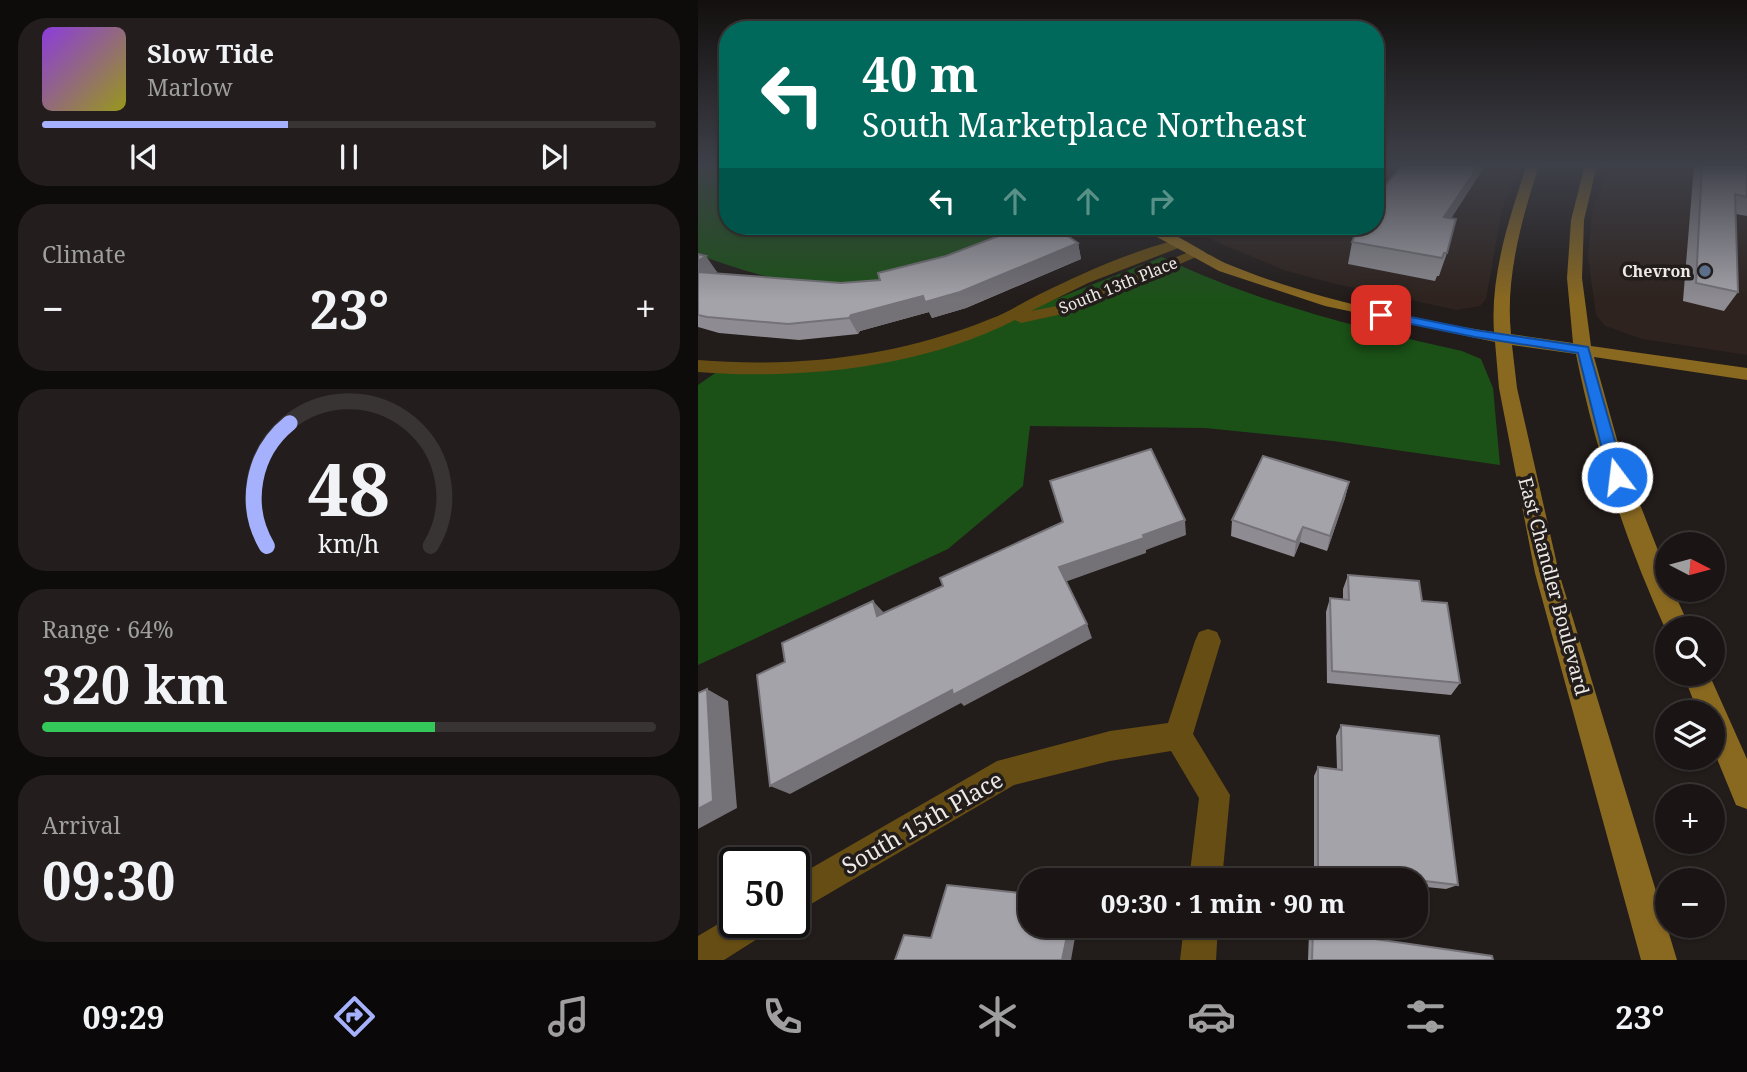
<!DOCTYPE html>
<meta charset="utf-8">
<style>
body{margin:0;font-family:"Noto Serif",serif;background:#231e1d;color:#f1f3f6;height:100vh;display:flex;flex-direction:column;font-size:26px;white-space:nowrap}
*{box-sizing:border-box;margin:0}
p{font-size:23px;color:#9f9fa0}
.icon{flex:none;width:38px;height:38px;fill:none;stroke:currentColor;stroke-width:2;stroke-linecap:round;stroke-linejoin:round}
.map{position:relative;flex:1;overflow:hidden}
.panel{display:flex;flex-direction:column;gap:18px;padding:18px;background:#0e0c0b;width:698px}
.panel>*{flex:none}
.top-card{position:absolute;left:21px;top:21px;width:665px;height:214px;border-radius:28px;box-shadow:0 2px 5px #0004,0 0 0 2px #383434;background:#00695c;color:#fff;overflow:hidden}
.needle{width:46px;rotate:96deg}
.fabs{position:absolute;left:957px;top:532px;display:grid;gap:14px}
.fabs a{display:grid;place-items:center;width:70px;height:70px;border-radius:50%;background:#1a1514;box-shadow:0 2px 5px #0004,0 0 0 2px #383434;font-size:35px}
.speed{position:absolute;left:21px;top:847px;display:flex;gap:14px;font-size:35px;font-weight:700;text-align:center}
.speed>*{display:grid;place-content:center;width:91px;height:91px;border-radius:50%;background:#1a1514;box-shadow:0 2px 5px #0004,0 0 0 2px #383434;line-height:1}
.speed .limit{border:4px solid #111;border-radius:10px;background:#fff;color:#111}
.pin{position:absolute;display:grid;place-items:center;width:60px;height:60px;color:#fff;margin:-30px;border-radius:14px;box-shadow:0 4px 10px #0006}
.me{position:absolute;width:77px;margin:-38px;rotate:345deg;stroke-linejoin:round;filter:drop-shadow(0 0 5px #0008)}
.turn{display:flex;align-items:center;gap:24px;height:147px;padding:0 28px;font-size:32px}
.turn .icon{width:91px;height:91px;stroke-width:2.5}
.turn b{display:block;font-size:49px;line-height:60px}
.lanes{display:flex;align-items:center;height:66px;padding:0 28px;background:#0003;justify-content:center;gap:35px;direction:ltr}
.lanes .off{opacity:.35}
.big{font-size:52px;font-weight:700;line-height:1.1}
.panel .widget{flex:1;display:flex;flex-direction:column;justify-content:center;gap:10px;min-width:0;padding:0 24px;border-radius:28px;background:#231e1d}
.panel .dial{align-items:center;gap:0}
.dial svg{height:182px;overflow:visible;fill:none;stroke:#383434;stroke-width:7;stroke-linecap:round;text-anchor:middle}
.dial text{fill:#f1f3f6;stroke:none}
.song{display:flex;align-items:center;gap:21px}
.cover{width:84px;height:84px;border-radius:10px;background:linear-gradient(135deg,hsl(270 70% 55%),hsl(60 70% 35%))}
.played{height:7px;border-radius:4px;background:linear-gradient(90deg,#a5b1fc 40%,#383434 40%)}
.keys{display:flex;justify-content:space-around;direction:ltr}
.heat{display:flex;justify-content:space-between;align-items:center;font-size:38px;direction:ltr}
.charge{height:10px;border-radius:5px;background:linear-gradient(90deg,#34c759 64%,#383434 0)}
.trip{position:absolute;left:320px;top:868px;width:410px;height:70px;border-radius:28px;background:#1a1514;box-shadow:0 2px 5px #0004,0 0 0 2px #383434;font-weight:700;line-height:70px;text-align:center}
.menu{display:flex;height:112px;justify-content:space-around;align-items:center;background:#0a0808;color:#9f9fa0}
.menu .icon{width:49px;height:49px}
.menu .current{color:#a5b1fc}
.menu b{font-size:32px;color:#f1f3f6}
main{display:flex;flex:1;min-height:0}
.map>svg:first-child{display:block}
</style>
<main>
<section class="panel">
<div class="widget">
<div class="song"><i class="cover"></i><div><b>Slow Tide</b><p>Marlow</p></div></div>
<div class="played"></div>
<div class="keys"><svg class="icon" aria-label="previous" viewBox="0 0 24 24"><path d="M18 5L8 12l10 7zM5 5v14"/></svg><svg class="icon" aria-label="pause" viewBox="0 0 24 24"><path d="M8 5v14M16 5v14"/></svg><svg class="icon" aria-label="next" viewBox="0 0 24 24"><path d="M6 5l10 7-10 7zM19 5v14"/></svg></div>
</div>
<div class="widget"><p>Climate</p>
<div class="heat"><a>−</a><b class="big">23°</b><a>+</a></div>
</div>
<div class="widget dial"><svg viewBox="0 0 100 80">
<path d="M14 69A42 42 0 1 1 86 69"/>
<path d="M14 69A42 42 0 0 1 24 15" stroke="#a5b1fc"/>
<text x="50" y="56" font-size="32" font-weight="700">48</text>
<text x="50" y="72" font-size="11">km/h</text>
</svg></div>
<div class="widget"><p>Range · 64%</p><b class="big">320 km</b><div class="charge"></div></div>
<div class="widget"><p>Arrival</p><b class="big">09:30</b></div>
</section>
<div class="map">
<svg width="1049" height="960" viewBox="0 0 1049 960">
<rect width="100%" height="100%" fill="#221c1a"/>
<!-- built -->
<g fill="#2e231e">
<polygon points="677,165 824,165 804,209 788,299 782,306 758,310 634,283 586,270 481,226 677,226"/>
<polygon points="914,165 1049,165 1049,355 944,339 907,326 898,315 890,257 894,212 906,180"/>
</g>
<!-- green -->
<g fill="#1b5117">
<path d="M 0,165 L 30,165 L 30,226 L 344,226 C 276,249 190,289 118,285 C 77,282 39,268 0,255 Z"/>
<path d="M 464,257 C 560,303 661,328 764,351 L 783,359 L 795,388 L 802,465 L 635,441 L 507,428 L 332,426 L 325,486 L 250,549 L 0,665 L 0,385 L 23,369 L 171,359 L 300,322 Z"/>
</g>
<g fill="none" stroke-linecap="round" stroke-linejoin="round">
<!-- street -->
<g fill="#664d13" fill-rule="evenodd">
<path d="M 478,240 L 483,241 L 483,247 L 390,283 L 333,311 L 359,306 L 493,251 L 503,251 L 505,254 L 369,313 L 323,323 L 317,320 C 223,368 103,380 0,372 L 0,360 C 99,368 199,357 292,319 C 309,313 324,303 340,295 C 383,274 431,252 478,240 Z"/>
<polygon points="510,629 519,632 523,641 495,734 532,795 524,880 491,880 501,798 473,751 412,761 316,785 96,914 96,878 299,761 412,731 470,723 497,641 501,632"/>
<polygon points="37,914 37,922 72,922 67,934 26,960 0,960 0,936"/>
<polygon points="486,926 520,926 518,960 482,960"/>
</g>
<!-- secondary -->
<g fill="#896820" fill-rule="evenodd">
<path d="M 829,165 L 841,165 C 824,219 807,277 813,334 L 875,343 L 869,278 L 873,220 L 887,165 L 899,165 L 886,220 L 884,278 L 893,346 L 1049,368 L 1049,380 L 896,357 L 925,461 L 970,576 L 970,590 L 975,590 L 992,628 L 970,628 L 970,635 C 929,545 897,450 878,354 L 814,345 L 819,388 L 861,573 L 979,960 L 943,960 L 837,573 L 801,388 L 797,342 L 627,306 L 521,271 L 439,226 C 472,224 502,253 532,265 C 609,297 713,320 796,332 C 792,276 811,218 829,165 Z"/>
<polygon points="985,674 1011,674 1049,759 1049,809 1038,805 1015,749 1015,712 1000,712"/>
</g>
</g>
<!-- wall -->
<g fill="#8e8c92">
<polygon points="704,165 785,165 781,175 753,218 749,253 741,276 739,276 737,281 650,264 654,242"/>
<polygon points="996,165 1049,165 1049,216 1038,214 1040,292 1026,311 985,301"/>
<polygon points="380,243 383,259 268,308 234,318 231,312 162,331 160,334 101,340 21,333 0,327 0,254 19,272 17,273 143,283 182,280"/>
<polygon points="651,482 647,498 629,551 602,542 596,557 533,536 534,520"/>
<polygon points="650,575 724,601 762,683 753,695 629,683 628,612 632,598 645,599 645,589"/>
<polygon points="643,725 760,885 748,889 718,886 718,880 675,880 616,873 616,776 620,767 639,769 638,736"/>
<polygon points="615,930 795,960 610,960 611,933"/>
</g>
<!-- shaded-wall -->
<g fill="#747277">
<polygon points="781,165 785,165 781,175 740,239 746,217"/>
<polygon points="380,243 383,259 268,308 234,318 231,312 162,331 160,334 151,318 153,315 225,296"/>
<polygon points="8,256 19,272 0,283 0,261"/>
<polygon points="651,482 647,498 629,551 632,536"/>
<polygon points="487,520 488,535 448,550 448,553 367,582 361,567 445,535"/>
<polygon points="605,527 602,542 596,557 598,542"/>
<polygon points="175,601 188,615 179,616"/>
<polygon points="389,624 394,638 266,706 263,703 92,794 72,786 254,690"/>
<polygon points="9,689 30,701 39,808 0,829 0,809"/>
<polygon points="371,926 379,926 373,960 364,960"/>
</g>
<!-- building -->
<g fill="#a5a3aa" stroke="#747277" stroke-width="2">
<polygon points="704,165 781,165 746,217 758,219 749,253 746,253 744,258 654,242 661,226 677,226 677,198"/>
<polygon points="1004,165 1049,165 1049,197 1037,194 1040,292 998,283"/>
<polygon points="327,226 355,226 380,243 262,292 227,302 225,296 153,315 151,318 90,324 9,317 0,315 0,272 143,283 182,280 180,273 248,256"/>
<polygon points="0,254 8,256 0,261"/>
<polygon points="453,449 487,520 445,535 446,538 361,567 389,624 255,695 254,690 72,786 59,675 87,662 84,643 175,601 179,616 245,586 242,578 365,522 352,481"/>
<polygon points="565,456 651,482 632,536 605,527 598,542 534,520"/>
<polygon points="650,575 721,581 724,601 749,603 762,683 634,671 632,598 651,600"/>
<polygon points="9,689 15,801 0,809 0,693"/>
<polygon points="643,725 741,736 760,885 620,868 620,767 644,770"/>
<polygon points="249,885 332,894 332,926 371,926 364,960 197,960 206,935 233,938"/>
<polygon points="615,930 794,956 795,960 614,960"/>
</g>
<!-- sky -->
<linearGradient id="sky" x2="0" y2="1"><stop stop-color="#130f0e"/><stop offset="0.55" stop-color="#3e4049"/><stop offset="1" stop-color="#3e4049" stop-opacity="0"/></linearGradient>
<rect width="1049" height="300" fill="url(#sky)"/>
<!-- route -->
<polygon fill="#1a73e8" stroke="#114b97" stroke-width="2" points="683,311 777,330 890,347 927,477 925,481 913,481 911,477 880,353 777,337 679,317 677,315"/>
<!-- markers -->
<circle fill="#5c6f8a" stroke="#221c1a" stroke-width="2.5" cx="1007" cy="271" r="7"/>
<g text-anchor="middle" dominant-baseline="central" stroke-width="7" stroke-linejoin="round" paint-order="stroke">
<!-- far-poi labels -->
<g font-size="16" font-weight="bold" fill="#ede9e7" stroke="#221c1a" text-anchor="end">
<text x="993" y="271">Chevron</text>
</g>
<!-- far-street labels -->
<g font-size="16" fill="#ede9e7" stroke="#221c1a">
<text transform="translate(420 285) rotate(-22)">South 13th Place</text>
</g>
<!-- street labels -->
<g font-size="19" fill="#ede9e7" stroke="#221c1a">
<text transform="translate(856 586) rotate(75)">East Chandler Boulevard</text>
</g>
<!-- near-street labels -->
<g font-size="23" fill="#ede9e7" stroke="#221c1a">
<text transform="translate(224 822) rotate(-30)">South 15th Place</text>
</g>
</g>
</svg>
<div class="fabs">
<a><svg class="needle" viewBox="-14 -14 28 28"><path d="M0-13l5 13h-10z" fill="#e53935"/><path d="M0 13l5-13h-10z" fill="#9f9fa0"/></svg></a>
<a><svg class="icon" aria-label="search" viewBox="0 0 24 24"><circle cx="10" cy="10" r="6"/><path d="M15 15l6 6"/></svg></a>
<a><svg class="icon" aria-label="layers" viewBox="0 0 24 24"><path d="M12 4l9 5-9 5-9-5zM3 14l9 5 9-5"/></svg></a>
<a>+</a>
<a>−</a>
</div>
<div class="speed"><div class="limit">50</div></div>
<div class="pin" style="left:683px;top:315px;background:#d93025"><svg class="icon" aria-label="arrive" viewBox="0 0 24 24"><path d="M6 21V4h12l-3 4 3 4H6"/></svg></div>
<svg class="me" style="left:919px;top:477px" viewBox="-20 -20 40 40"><circle r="17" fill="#1a73e8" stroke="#fff" stroke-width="3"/><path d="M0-11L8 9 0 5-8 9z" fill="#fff"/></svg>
<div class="trip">09:30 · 1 min · 90 m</div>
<div class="top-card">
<div class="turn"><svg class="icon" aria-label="left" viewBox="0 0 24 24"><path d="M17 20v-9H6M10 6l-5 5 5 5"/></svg><div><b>40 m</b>South Marketplace Northeast</div></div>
<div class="lanes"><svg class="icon" aria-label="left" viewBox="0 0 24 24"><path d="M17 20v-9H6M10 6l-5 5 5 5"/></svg><svg class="icon off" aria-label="ahead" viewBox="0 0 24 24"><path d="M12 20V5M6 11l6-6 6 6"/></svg><svg class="icon off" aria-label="ahead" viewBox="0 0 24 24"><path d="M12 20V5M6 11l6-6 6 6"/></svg><svg class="icon off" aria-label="right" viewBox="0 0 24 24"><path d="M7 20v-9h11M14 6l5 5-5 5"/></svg></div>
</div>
</div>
</main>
<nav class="menu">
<b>09:29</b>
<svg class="icon current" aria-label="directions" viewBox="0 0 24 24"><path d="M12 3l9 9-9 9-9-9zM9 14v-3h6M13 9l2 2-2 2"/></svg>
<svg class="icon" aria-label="music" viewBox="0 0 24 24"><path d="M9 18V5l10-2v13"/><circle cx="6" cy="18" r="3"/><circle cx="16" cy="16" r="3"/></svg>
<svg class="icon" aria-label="phone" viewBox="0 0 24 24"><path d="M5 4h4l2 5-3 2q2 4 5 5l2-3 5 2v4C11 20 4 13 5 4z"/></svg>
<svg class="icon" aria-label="climate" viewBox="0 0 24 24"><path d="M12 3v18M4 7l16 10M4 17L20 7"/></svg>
<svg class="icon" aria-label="car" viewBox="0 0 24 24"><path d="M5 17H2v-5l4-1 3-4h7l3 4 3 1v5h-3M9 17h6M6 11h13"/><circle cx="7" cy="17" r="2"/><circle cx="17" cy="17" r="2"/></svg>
<svg class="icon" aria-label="filters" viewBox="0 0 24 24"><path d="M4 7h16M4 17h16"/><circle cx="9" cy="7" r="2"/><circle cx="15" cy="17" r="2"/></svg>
<b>23°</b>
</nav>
